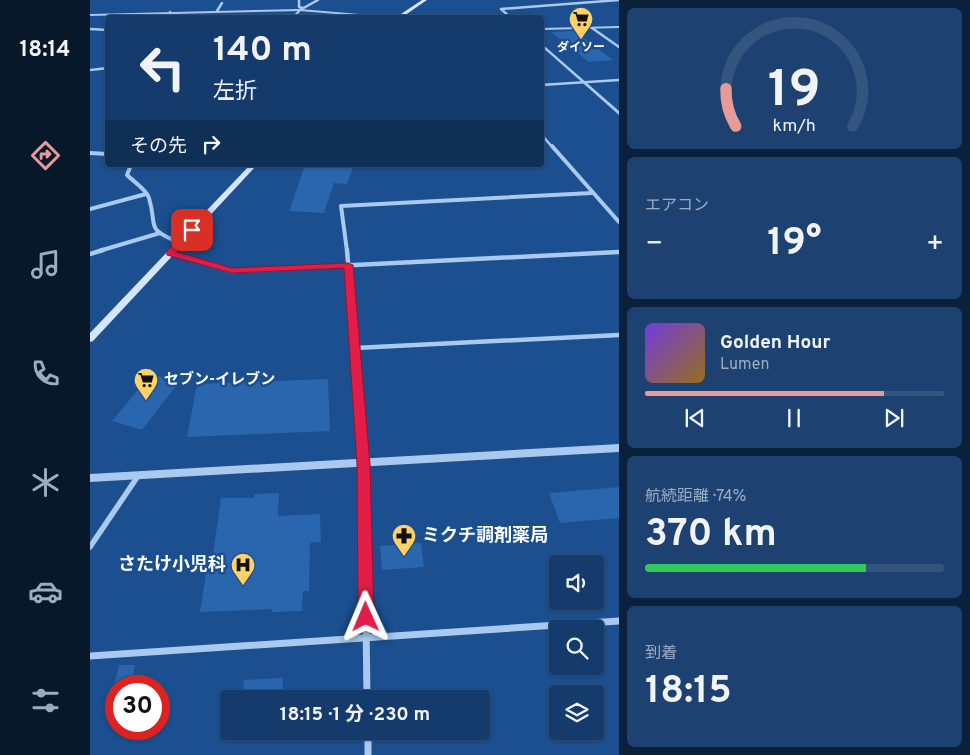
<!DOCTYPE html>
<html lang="ja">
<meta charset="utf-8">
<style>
body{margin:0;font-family:Overpass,"Noto Sans JP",sans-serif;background:#1d4271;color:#f1f3f6;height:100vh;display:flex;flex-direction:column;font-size:19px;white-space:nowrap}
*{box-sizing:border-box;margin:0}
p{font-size:16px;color:#9dadc1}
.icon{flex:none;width:28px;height:28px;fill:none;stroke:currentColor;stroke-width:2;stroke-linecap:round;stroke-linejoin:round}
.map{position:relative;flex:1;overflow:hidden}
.sheet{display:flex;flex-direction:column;gap:8px;padding:8px;background:#0b203b;width:351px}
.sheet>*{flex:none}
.guide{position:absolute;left:15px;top:15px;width:439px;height:152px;border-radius:5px;box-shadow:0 1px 4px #0004,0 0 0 1px #33557e;background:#143b6b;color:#f1f3f6;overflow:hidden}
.tools{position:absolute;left:459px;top:555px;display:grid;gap:10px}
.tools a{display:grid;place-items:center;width:55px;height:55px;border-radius:5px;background:#143b6b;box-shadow:0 1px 4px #0004,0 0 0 1px #33557e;font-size:25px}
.speed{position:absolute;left:15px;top:675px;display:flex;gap:10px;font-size:25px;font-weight:700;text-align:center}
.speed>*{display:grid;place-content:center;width:65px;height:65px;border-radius:50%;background:#143b6b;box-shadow:0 1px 4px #0004,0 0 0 1px #33557e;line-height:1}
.speed .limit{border:8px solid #d22;background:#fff;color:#111}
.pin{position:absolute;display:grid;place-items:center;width:42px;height:42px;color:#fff;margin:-21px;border-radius:10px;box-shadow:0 2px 8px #0006}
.me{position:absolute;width:55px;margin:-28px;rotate:359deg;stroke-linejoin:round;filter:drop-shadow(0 0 4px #0008)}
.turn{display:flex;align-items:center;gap:18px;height:105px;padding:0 25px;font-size:22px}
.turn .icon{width:65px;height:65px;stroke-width:2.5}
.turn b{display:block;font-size:35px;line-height:42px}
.then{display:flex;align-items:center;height:48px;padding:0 25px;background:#0003;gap:10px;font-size:19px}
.big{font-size:38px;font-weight:700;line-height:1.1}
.sheet .card{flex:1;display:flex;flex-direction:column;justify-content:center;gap:8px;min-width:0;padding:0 18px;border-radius:8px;background:#1d4271}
.sheet .dial{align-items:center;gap:0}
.dial svg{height:130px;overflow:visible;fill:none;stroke:#33557e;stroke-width:7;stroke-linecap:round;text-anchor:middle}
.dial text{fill:#f1f3f6;stroke:none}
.song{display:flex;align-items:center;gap:15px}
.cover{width:60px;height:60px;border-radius:8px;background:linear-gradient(135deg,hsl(260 70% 55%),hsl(40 70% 35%))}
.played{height:5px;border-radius:2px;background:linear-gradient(90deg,#e69b98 80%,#33557e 80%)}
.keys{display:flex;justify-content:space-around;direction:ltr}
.heat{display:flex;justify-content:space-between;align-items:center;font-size:28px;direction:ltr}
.charge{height:8px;border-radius:4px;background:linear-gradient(90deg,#34c759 74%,#33557e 0)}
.trip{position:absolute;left:130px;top:690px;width:270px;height:50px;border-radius:5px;background:#143b6b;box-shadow:0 1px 4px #0004,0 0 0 1px #33557e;font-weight:700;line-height:50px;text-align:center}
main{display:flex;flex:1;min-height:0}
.menu{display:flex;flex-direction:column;width:90px;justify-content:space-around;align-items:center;background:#08182b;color:#9dadc1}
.menu .icon{width:35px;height:35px}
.menu .selected{color:#e69b98}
.menu b{font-size:22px;color:#f1f3f6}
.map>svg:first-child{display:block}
</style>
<main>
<nav class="menu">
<b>18:14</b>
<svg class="icon selected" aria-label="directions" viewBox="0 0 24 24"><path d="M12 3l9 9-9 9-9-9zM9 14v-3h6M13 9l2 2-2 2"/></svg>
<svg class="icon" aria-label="music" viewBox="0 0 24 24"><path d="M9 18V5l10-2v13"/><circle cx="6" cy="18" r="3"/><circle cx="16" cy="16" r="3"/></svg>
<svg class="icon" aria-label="phone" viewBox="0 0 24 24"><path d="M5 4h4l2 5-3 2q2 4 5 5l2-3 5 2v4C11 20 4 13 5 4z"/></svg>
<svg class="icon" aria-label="climate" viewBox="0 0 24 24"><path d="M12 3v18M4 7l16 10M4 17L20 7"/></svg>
<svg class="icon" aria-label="car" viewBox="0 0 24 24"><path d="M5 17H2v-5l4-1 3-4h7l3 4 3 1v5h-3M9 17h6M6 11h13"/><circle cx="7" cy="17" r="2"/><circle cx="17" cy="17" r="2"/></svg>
<svg class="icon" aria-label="filters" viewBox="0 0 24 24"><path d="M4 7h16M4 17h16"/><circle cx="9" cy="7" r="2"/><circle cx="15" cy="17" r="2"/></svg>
</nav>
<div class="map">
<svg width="529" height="755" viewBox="0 0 529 755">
<rect width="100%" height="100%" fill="#1b4f8f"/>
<!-- building -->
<g fill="#2a66ad">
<polygon points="484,31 523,60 499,62 461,32"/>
<polygon points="215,165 263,167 257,184 244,183 234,213 199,211"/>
<polygon points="61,374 89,382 52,430 22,421"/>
<polygon points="238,379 240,431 97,437 107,384"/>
<polygon points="529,487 529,518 470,523 459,493"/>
<polygon points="189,493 188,516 230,514 231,542 220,543 219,591 213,591 212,611 182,612 182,609 110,612 119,554 123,554 131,498 164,498 164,494"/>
<polygon points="331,543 334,567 292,570 290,546"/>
<polygon points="29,665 45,665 41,686 24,686"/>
<polygon points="193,678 192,699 152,699 154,680"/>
</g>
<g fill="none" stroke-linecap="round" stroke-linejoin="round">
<!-- minor-far4 -->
<g stroke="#a9c9ee" stroke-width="2.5">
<polyline points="209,0 209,7 213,8"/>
<polyline points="127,11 132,3"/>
<polyline points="80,12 80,18"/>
<polyline points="203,18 210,10 228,0"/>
<polyline points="421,18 411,9 529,0"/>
<polyline points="502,28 529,47"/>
<polyline points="0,29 18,30"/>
<polyline points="0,70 18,68"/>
<polyline points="451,85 529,80"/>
<polyline points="451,134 463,148"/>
</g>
<!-- minor-far3 -->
<g stroke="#a9c9ee" stroke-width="4">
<polyline points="462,146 529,222"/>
<polyline points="0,153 18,154"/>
<path d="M 41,165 L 37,175 C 43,181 57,190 59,198 C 68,228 54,228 90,243"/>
<polyline points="0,209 56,194"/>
<polyline points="9,251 70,233"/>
<polyline points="257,251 251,206 502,193"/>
</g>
<!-- minor-far2 -->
<g stroke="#a9c9ee" stroke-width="4.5">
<polyline points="257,250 268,382"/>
<polyline points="81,253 142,271 529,252"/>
<polyline points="0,254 13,250"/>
<polyline points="265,348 529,335"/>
</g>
<!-- minor-far1 -->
<g stroke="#a9c9ee" stroke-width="5.5">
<polyline points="268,381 274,464 275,547"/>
<polyline points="0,547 48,476"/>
</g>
<!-- minor -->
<g stroke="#a9c9ee" stroke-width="7">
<polyline points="275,546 277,699"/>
<polyline points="0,656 529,621"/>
<polyline points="278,731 278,755"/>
</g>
<!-- tertiary -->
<g fill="#a9c9ee" fill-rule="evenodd">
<polygon points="210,9 317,18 294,18 210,11 0,16 0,14"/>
<polygon points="529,26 529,28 451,30 451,28"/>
<polygon points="451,43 529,111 529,115 451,46"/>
<polygon points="529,444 529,452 0,482 0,474"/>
</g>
<!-- secondary -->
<g fill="#d6e6fa" fill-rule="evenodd">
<polygon points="332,0 337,0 311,18 305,18"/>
<polygon points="160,165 167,165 3,341 0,342 0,333"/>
</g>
</g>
<!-- route -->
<polygon fill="#e11d48" stroke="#92132f" points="102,227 106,230 87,252 142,268 258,263 263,265 280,464 284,617 282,623 276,625 271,623 268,617 267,464 254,268 142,273 77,255 77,251 99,228"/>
<!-- icons -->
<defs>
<symbol id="supermarket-pin" viewBox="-11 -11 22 30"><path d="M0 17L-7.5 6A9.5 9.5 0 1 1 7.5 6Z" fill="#ffd166" stroke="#1b4f8f"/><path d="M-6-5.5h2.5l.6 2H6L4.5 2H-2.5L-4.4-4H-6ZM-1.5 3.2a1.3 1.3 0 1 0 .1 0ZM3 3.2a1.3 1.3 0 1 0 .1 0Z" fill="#111"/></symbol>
<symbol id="pharmacy-pin" viewBox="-11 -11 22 30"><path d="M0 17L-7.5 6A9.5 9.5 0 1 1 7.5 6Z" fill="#ffd166" stroke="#1b4f8f"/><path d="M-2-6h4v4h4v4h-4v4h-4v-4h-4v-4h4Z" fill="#111"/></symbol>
<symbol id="hospital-pin" viewBox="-11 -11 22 30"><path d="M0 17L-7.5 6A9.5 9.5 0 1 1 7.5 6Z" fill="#ffd166" stroke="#1b4f8f"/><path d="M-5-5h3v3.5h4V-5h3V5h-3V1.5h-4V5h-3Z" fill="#111"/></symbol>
</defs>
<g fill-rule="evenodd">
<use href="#supermarket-pin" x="477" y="5" width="28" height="38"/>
<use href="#supermarket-pin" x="42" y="366" width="28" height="38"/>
<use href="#pharmacy-pin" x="300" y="522" width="28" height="38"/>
<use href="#hospital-pin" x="139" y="551" width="28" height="38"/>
</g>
<g text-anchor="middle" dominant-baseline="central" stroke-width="5" stroke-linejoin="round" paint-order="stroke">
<!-- far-poi labels -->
<g font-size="12" font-weight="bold" fill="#fff" stroke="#1b4f8f">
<text x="491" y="48">ダイソー</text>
</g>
<!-- poi labels -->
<g font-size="15" font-weight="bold" fill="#fff" stroke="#1b4f8f" text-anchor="start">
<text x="74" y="380">セブン-イレブン</text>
</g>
<!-- near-poi labels -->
<g font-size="18" font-weight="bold" fill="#fff" stroke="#1b4f8f" text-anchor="start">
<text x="332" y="536">ミクチ調剤薬局</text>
<text x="136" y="565" text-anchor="end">さたけ小児科</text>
</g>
</g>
</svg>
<div class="tools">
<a><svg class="icon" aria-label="sound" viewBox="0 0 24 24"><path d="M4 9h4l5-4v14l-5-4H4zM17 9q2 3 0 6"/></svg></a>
<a><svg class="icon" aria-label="search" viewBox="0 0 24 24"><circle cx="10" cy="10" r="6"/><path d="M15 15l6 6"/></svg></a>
<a><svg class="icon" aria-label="layers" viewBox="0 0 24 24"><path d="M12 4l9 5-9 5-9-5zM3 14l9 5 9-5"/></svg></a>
</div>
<div class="speed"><div class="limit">30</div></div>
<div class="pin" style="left:102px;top:230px;background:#d93025"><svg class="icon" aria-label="arrive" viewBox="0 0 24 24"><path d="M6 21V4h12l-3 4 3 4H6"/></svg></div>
<svg class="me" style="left:276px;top:617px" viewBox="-20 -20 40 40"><path d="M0-17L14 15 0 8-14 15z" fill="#e11d48" stroke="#fff" stroke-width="4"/></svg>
<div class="trip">18:15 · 1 分 · 230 m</div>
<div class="guide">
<div class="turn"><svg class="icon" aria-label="left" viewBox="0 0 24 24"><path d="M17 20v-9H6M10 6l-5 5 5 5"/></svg><div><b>140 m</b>左折</div></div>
<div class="then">その先<svg class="icon" aria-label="right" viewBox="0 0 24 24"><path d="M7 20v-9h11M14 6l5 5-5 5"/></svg></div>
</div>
</div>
<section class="sheet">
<div class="card dial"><svg viewBox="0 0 100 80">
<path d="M14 69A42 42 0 1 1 86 69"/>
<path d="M14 69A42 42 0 0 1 8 46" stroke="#e69b98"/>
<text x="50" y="56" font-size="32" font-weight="700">19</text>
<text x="50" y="72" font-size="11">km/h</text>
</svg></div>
<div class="card"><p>エアコン</p>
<div class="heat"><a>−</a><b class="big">19°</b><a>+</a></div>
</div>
<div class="card">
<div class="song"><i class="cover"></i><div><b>Golden Hour</b><p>Lumen</p></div></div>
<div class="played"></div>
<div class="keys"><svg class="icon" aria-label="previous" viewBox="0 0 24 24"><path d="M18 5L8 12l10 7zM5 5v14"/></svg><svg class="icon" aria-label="pause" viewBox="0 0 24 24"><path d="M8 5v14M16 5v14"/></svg><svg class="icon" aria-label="next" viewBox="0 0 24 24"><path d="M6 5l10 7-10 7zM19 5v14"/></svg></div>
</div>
<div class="card"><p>航続距離 · 74%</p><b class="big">370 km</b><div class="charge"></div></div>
<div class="card"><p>到着</p><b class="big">18:15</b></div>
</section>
</main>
